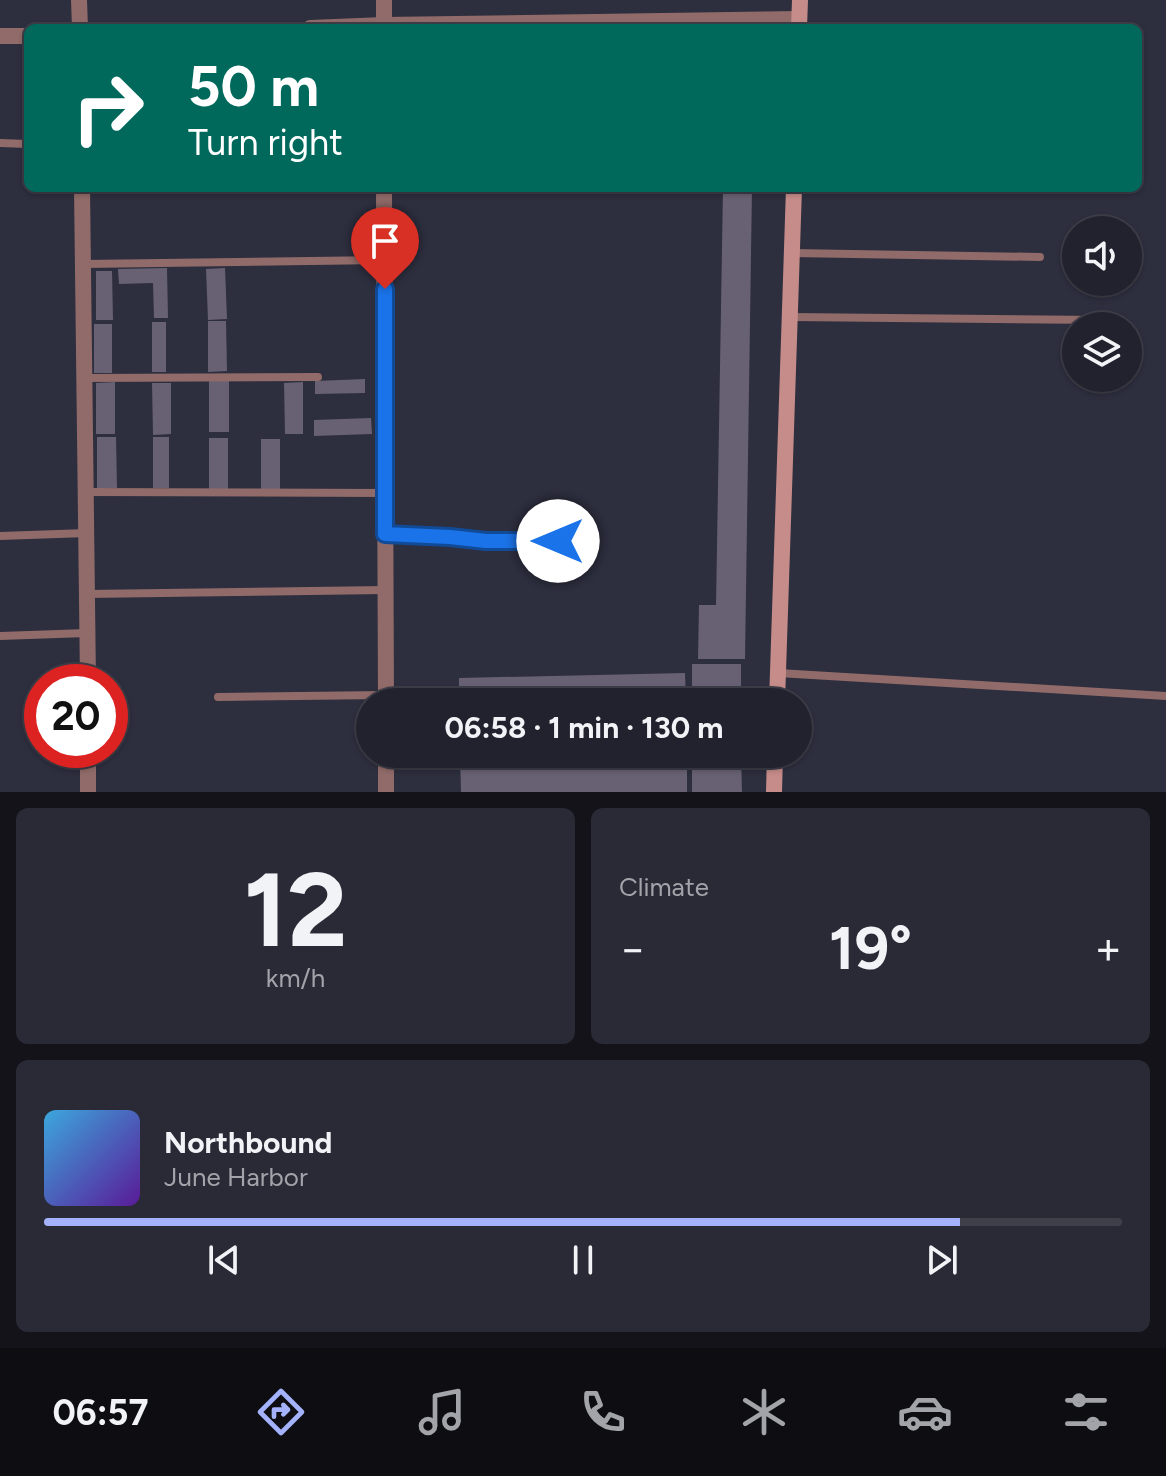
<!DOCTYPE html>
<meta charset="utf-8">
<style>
body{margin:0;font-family:Figtree,sans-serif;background:#2a2a36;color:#f1f3f6;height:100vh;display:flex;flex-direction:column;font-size:30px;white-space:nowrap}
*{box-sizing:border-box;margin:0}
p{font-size:26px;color:#a2a4aa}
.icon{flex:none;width:44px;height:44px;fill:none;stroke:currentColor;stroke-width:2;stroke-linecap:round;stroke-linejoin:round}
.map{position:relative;height:792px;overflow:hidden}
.panel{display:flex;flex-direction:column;gap:16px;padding:16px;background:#131319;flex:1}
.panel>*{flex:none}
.hud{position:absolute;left:24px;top:24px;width:1118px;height:168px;border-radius:12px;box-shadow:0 2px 6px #0004,0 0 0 2px #3f3f4a;background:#00695c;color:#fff;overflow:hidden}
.buttons{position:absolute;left:1062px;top:216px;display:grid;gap:16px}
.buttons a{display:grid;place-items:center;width:80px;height:80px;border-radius:50%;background:#22222e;box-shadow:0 2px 6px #0004,0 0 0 2px #3f3f4a;font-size:40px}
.speed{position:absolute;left:24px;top:664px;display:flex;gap:16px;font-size:40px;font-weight:700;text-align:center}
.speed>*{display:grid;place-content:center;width:104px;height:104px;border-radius:50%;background:#22222e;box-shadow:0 2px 6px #0004,0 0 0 2px #3f3f4a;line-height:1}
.speed .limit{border:12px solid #d22;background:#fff;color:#111}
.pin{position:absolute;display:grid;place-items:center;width:68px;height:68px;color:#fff;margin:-82px -34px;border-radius:50% 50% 50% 0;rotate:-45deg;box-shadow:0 0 8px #0007}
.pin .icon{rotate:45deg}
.me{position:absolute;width:88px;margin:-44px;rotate:270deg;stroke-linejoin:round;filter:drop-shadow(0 0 6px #0008)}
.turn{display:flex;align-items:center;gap:28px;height:168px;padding:0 32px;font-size:36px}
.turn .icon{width:104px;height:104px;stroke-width:2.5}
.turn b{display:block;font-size:56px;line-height:68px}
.big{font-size:60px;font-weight:700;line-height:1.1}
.panel .widget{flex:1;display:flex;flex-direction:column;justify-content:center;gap:12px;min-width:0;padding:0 28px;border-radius:12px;background:#2a2a36}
.panel .dial{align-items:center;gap:0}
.dial b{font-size:104px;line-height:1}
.song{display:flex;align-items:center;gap:24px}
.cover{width:96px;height:96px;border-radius:12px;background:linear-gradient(135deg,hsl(200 70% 55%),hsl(270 70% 35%))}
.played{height:8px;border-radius:4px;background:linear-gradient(90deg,#a4b2fc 85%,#3f3f4a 85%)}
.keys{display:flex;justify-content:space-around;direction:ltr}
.heat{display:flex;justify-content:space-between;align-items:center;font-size:44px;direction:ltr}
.panel .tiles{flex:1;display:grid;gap:16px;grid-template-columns:1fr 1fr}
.widget:last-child{grid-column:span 2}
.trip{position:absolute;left:356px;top:688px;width:456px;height:80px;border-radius:40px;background:#22222e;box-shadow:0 2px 6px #0004,0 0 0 2px #3f3f4a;font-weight:700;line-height:80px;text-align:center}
.menu{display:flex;height:128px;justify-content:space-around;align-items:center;background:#0e0e12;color:#a2a4aa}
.menu .icon{width:56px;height:56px}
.menu .current{color:#a4b2fc}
.menu b{font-size:36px;color:#f1f3f6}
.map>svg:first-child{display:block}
</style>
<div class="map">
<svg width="1166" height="792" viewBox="0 0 1166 792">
<rect width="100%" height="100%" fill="#2d2e3e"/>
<!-- building -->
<g fill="#686173">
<polygon points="723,188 752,188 745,659 698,659 699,605 716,605"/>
<polygon points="167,268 168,318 154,318 153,283 119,284 118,269"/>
<polygon points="225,268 227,319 208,320 206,269"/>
<polygon points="96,271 112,271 113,320 96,320"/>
<polygon points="208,321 226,321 227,371 208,372"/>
<rect x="152" y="322" width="14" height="50"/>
<rect x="94" y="324" width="18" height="49"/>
<polygon points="365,379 365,393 315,394 315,381"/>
<rect x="209" y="381" width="20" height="51"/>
<polygon points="115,382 115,434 96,434 96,383"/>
<polygon points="303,382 303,434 285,434 284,383"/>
<polygon points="152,383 171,383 171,434 153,435"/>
<polygon points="371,418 372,434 314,436 314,420"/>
<polygon points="97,437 116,437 117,488 97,489"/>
<rect x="153" y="437" width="16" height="51"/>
<rect x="209" y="438" width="19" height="51"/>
<rect x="261" y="439" width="19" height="51"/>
<rect x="692" y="664" width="49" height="38"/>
<polygon points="685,673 686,702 459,702 459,678"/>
<polygon points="460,754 687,754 687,792 461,792"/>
<polygon points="692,754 741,754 742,792 692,792"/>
</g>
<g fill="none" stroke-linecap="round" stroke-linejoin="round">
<!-- lane -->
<g stroke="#906b69" stroke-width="8">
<polyline points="0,143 28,144"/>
<polyline points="792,253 1040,257"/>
<polyline points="83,264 385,260"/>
<polyline points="790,317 1103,320"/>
<polyline points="85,378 318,377"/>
<polyline points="86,492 385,493"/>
<polyline points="385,534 450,537 486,541 558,541"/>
<polyline points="0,536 87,533"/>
<polyline points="87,594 385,590"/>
<polyline points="0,636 87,633"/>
<polyline points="778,673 1166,696"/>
<polyline points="218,697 386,695"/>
</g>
<!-- street -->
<g stroke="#906b69" stroke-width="16">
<polyline points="79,0 80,28"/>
<polyline points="384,0 384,28"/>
<polyline points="310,28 384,25 799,19"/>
<polyline points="0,36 28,36"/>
<polyline points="82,188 88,682"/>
<polyline points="384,188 386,702"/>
<polyline points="88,750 88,792"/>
<polyline points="386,754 386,792"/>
</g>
<!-- secondary -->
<g stroke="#c68c89" stroke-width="16">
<polyline points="799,28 800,0"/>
<polyline points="777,702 794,188"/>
<polyline points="774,792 775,754"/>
</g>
</g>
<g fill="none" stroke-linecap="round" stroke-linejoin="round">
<defs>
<polyline id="route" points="385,289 385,534 450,537 486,541 558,541"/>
</defs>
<!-- route casing -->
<use href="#route" stroke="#114b97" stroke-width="20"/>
<!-- route -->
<use href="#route" stroke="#1a73e8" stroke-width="14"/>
</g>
</svg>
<div class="buttons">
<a><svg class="icon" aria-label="sound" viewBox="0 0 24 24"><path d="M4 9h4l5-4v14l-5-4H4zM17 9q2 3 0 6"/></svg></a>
<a><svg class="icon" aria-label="layers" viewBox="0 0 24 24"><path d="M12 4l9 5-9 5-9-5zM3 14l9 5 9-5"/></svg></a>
</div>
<div class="speed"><div class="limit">20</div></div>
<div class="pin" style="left:385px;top:289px;background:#d93025"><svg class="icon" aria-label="arrive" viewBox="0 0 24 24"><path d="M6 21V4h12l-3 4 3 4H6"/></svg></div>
<svg class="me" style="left:558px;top:541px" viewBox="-20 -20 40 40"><circle r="19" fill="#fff"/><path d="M0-13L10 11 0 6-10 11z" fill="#1a73e8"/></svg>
<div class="trip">06:58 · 1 min · 130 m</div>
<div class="hud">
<div class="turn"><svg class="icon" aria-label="right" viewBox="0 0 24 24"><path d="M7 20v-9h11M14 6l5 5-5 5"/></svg><div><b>50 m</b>Turn right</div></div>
</div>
</div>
<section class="panel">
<div class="tiles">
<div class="widget dial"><b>12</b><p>km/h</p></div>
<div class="widget"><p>Climate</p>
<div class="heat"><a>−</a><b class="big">19°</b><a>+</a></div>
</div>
<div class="widget">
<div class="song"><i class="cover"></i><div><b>Northbound</b><p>June Harbor</p></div></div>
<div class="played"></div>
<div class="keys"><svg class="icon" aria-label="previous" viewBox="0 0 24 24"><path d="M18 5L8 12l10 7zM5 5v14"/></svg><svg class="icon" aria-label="pause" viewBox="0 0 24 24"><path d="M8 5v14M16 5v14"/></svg><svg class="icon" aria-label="next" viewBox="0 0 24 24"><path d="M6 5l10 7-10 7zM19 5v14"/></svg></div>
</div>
</div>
</section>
<nav class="menu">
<b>06:57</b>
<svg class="icon current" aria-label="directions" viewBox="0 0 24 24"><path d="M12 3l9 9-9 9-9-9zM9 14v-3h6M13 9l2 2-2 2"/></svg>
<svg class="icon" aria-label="music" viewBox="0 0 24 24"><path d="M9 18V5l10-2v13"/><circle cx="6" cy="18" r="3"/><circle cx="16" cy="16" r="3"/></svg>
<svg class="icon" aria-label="phone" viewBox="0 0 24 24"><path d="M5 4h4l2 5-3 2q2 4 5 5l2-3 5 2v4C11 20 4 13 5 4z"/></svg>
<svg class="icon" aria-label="climate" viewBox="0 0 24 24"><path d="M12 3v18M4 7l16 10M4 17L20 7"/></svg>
<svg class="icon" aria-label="car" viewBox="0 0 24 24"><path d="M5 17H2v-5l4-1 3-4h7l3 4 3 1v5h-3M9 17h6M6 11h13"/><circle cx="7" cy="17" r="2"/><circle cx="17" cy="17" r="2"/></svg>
<svg class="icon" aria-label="filters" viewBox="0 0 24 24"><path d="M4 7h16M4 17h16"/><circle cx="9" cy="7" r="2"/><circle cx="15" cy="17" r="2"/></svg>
</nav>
